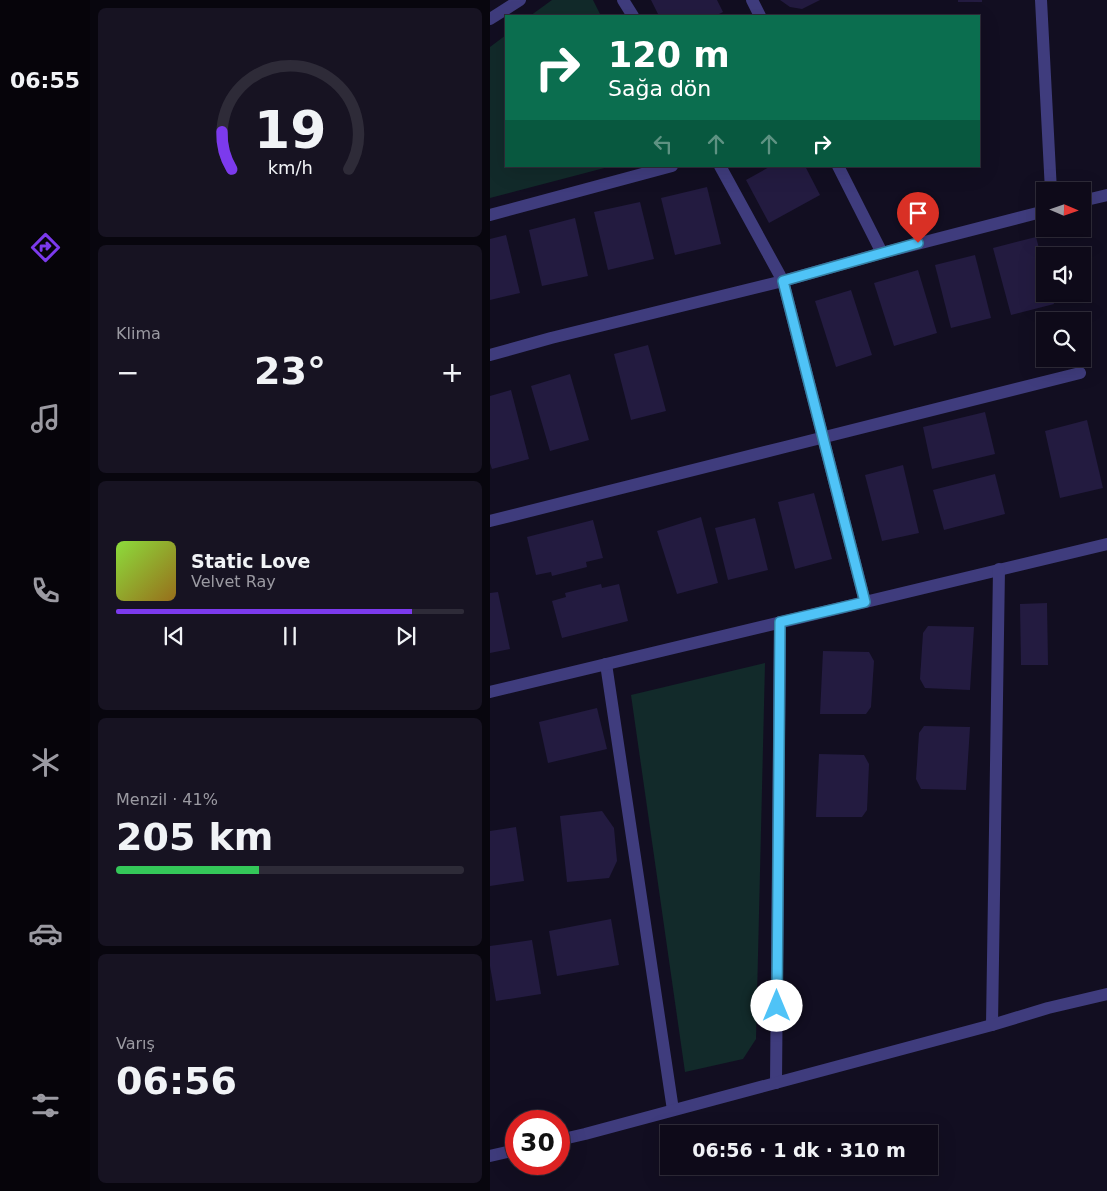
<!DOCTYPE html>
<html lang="tr">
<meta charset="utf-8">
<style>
body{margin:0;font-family:"DejaVu Sans",sans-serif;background:#171322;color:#f1f3f6;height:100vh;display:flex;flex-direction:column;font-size:19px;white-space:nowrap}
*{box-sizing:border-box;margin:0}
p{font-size:16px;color:#9b9aa2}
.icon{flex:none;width:28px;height:28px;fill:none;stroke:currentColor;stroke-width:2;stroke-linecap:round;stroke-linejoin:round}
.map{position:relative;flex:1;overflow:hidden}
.side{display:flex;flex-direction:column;gap:8px;padding:8px;background:#08060e;width:400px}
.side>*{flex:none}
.hud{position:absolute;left:15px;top:15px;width:475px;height:152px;border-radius:0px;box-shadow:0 5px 20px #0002,0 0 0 1px #2e2b38;background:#0b6e4f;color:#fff;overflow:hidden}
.needle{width:32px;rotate:92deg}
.controls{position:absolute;left:546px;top:182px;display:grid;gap:10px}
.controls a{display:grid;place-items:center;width:55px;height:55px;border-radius:0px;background:#0e0a19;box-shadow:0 5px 20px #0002,0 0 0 1px #2e2b38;font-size:25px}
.speed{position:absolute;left:15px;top:1110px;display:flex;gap:10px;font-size:25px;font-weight:700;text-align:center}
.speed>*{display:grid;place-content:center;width:65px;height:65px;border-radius:50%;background:#0e0a19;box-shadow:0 5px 20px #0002,0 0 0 1px #2e2b38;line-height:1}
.speed .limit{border:8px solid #d22;background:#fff;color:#111}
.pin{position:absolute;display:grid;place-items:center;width:42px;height:42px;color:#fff;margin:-51px -21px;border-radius:50% 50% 50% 0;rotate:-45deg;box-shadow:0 0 5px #0007}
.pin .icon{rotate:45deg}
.me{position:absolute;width:55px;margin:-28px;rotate:0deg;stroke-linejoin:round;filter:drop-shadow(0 0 4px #0008)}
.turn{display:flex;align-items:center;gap:18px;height:105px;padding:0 20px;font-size:22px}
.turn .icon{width:65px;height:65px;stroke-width:2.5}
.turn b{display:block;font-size:35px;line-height:42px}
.lanes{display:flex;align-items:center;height:48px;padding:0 20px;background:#0003;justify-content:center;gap:25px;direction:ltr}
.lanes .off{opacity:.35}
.big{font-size:38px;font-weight:800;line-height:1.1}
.side .widget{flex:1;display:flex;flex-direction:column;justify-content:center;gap:8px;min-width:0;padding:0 18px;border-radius:8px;background:#171322}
.side .dial{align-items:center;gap:0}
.dial svg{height:130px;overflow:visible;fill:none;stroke:#2e2b38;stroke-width:7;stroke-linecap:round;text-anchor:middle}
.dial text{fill:#f1f3f6;stroke:none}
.song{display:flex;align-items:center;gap:15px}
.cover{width:60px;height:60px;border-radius:8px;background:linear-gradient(135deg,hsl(90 70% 55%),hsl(40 70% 35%))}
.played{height:5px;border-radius:2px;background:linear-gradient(90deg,#7c3aed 85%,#2e2b38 85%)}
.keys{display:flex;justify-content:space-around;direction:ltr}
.heat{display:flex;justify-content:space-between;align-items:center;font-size:28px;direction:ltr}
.charge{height:8px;border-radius:4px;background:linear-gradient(90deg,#34c759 41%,#2e2b38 0)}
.trip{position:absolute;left:170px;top:1125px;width:278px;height:50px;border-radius:0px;background:#0e0a19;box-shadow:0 5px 20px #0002,0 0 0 1px #2e2b38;font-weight:800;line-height:50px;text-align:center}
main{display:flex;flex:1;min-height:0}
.tab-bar{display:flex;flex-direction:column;width:90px;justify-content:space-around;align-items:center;background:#06040a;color:#9b9aa2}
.tab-bar .icon{width:35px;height:35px}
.tab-bar .current{color:#7c3aed}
.tab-bar b{font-size:22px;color:#f1f3f6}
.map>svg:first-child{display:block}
</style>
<main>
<nav class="tab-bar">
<b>06:55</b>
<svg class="icon current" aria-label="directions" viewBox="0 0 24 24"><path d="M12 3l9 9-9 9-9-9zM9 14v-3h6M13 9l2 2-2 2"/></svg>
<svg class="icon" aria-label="music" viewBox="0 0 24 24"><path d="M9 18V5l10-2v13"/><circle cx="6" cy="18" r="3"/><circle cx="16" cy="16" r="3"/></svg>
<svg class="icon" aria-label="phone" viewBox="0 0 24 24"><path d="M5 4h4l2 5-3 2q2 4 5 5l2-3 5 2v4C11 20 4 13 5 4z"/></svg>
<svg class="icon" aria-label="climate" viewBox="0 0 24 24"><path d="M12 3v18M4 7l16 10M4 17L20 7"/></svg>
<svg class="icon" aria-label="car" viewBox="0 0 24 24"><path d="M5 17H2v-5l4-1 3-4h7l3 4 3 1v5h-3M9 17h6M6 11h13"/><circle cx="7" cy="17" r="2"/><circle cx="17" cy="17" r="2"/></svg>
<svg class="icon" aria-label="filters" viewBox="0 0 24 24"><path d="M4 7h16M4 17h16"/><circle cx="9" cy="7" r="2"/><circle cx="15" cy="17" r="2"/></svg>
</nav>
<section class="side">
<div class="widget dial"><svg viewBox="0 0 100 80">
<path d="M14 69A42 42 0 1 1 86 69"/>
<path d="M14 69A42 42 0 0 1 8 46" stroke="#7c3aed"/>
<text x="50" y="56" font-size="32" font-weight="700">19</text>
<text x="50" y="72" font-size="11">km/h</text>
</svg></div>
<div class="widget"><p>Klima</p>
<div class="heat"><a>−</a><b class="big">23°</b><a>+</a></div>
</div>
<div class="widget">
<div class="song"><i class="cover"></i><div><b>Static Love</b><p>Velvet Ray</p></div></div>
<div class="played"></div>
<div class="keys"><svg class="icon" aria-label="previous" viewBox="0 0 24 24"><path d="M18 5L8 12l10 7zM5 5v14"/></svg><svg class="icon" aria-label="pause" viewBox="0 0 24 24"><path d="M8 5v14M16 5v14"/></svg><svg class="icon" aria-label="next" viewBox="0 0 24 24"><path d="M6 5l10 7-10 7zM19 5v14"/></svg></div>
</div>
<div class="widget"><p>Menzil · 41%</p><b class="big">205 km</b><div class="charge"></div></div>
<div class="widget"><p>Varış</p><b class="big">06:56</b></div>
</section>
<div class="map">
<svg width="617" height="1191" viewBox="0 0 617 1191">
<rect width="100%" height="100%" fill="#120e21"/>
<!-- green -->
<g fill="#122a2a">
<polygon points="62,0 103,0 111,16 40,16"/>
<polygon points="16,35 16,166 122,166 0,198 0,47"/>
<polygon points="275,663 266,1039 253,1059 195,1072 141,695"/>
</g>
<!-- building -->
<g fill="#231b40">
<polygon points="161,0 227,0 233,12 225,16 169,16"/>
<polygon points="290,0 330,0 312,9 300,7"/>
<rect x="468" y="0" width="24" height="2"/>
<polygon points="281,166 315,166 330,195 279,223 256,180"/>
<polygon points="217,187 231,244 185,255 171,198"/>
<polygon points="150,202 164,259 118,270 104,212"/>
<polygon points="85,218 98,276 52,286 39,230"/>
<polygon points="16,235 30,293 0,300 0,239"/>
<polygon points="546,237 555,271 555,294 561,294 564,304 521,315 503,248"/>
<polygon points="485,255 501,318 461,328 445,265"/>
<polygon points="428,270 447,333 404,346 384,283"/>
<polygon points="361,290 382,355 346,367 325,301"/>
<polygon points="158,345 176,411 141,420 124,354"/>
<polygon points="80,374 99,440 60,451 41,386"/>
<polygon points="21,390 39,459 2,469 0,463 0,396"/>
<polygon points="495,412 505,454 442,469 433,427"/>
<polygon points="597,420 613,488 570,498 555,431"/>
<polygon points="413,465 429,533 392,541 375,475"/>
<polygon points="505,474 515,514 454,530 443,490"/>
<polygon points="324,493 342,559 305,569 288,502"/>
<polygon points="211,517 228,583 187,594 167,531"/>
<polygon points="265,518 278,570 238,580 225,528"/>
<polygon points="103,520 113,558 96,562 97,567 62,576 61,572 46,575 37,537"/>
<polygon points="111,584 112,588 129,584 138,621 72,638 62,601 76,597 75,593"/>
<polygon points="8,592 20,649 0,653 0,593"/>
<polygon points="557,603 558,665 531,665 530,604"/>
<polygon points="438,626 484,627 480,690 435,688 430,679 433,633"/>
<polygon points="333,651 379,652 384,661 381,707 376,714 330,714"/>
<polygon points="107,708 117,749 58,763 49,722"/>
<polygon points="434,726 480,727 476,790 431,789 426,779 429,733"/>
<polygon points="329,754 374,755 379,764 377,810 372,817 326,817"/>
<polygon points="112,811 124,828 127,861 119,878 77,882 70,816"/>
<polygon points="26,827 34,881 0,886 0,831"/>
<polygon points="121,919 129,965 67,976 59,931"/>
<polygon points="42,940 51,994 6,1001 0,966 0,946"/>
</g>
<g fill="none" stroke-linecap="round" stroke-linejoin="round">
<!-- minor -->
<g stroke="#3f3c7d" stroke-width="12">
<polyline points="133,0 143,16"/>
<polyline points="551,0 561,191"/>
<polyline points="0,19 30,0"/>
<polyline points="230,166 293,281 375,602"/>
<polyline points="0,215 182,166"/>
<path d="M 0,521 C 197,472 393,422 590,373"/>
<polyline points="116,664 183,1110"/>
<polyline points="0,692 617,544"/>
<polyline points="502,1025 509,569"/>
<polyline points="286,1083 290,622"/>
</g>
<!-- tertiary -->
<g stroke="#3f3c7d" stroke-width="12">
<polyline points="262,0 270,16"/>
<polyline points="348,166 392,253"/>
<polyline points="592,201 617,195"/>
<polyline points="0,355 61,338 293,281 392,253 555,211"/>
<polyline points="69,1140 95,1134 502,1025 558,1008 617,994"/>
<polyline points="0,1156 26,1150"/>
</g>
</g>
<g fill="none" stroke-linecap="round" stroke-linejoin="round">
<defs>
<polyline id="route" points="287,1006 290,622 375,602 293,281 428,243"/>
</defs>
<!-- route casing -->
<use href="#route" stroke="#337fa1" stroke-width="12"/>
<!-- route -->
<use href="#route" stroke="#4fc3f7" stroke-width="9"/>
</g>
</svg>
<div class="controls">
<a><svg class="needle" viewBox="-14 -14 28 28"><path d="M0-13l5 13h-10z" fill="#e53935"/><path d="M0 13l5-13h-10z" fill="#9b9aa2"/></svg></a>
<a><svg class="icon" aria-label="sound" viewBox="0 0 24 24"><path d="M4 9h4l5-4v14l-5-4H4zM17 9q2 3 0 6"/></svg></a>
<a><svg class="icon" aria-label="search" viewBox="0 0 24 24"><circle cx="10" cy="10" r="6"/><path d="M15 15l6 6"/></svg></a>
</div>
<div class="speed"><div class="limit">30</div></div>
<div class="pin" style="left:428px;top:243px;background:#d93025"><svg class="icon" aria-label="arrive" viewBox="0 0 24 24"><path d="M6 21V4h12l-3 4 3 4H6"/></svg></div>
<svg class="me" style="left:287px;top:1006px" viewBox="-20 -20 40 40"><circle r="19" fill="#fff"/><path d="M0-13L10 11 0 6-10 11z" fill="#4fc3f7"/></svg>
<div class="trip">06:56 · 1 dk · 310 m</div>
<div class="hud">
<div class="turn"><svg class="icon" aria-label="right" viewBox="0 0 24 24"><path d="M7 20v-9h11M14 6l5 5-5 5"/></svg><div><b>120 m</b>Sağa dön</div></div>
<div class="lanes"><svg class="icon off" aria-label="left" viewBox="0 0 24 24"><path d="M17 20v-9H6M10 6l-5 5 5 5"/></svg><svg class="icon off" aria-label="ahead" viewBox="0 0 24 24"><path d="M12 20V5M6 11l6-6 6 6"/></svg><svg class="icon off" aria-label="ahead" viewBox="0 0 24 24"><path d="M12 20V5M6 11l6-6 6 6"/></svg><svg class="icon" aria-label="right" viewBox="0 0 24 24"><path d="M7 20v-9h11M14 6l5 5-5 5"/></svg></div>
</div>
</div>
</main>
